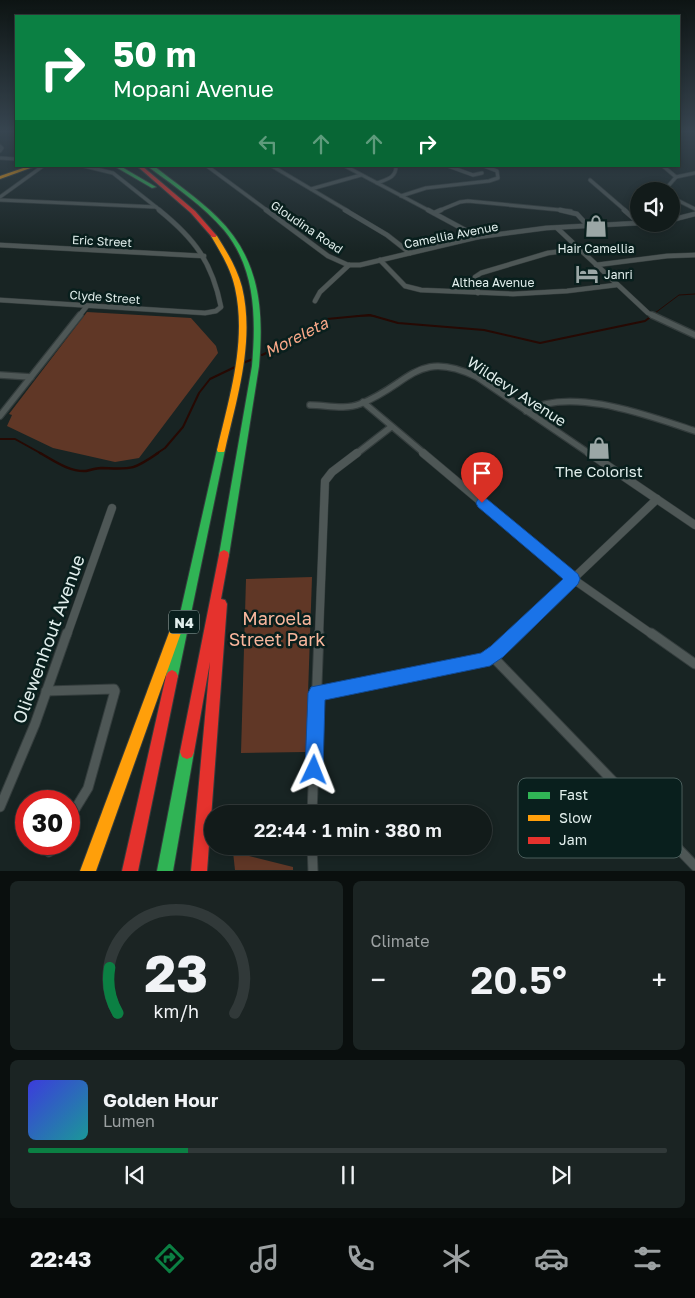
<!DOCTYPE html>
<meta charset="utf-8">
<style>
body{margin:0;font-family:"Golos Text",sans-serif;background:#1b2423;color:#f1f3f6;height:100vh;display:flex;flex-direction:column;font-size:19px;white-space:nowrap}
*{box-sizing:border-box;margin:0}
p{font-size:16px;color:#9ca1a2}
.icon{flex:none;width:28px;height:28px;fill:none;stroke:currentColor;stroke-width:2;stroke-linecap:round;stroke-linejoin:round}
.map{position:relative;height:871px;overflow:hidden}
.sheet{display:flex;flex-direction:column;gap:10px;padding:10px;background:#0a0f0e;flex:1}
.sheet>*{flex:none}
.hud{position:absolute;left:15px;top:15px;width:665px;height:152px;border-radius:0px;box-shadow:0 2px 8px #0003,0 0 0 1px #313939;background:#0b8043;color:#fff;overflow:hidden}
.tools{position:absolute;left:630px;top:182px;display:grid;gap:10px}
.tools a{display:grid;place-items:center;width:50px;height:50px;border-radius:50%;background:#121b1a;box-shadow:0 2px 8px #0003,0 0 0 1px #313939;font-size:25px}
.speed{position:absolute;left:15px;top:790px;display:flex;gap:10px;font-size:25px;font-weight:700;text-align:center}
.speed>*{display:grid;place-content:center;width:65px;height:65px;border-radius:50%;background:#121b1a;box-shadow:0 2px 8px #0003,0 0 0 1px #313939;line-height:1}
.speed .limit{border:8px solid #d22;background:#fff;color:#111}
.pin{position:absolute;display:grid;place-items:center;width:42px;height:42px;color:#fff;margin:-51px -21px;border-radius:50% 50% 50% 0;rotate:-45deg;box-shadow:0 0 5px #0007}
.pin .icon{rotate:45deg}
.me{position:absolute;width:55px;margin:-28px;rotate:2deg;stroke-linejoin:round;filter:drop-shadow(0 0 4px #0008)}
.turn{display:flex;align-items:center;gap:18px;height:105px;padding:0 15px;font-size:22px}
.turn .icon{width:65px;height:65px;stroke-width:2.5}
.turn b{display:block;font-size:35px;line-height:42px}
.lanes{display:flex;align-items:center;height:48px;padding:0 15px;background:#0003;justify-content:center;gap:25px;direction:ltr}
.lanes .off{opacity:.35}
.big{font-size:38px;font-weight:600;line-height:1.1}
.sheet .widget{flex:1;display:flex;flex-direction:column;justify-content:center;gap:8px;min-width:0;padding:0 18px;border-radius:8px;background:#1b2423}
.sheet .dial{align-items:center;gap:0}
.dial svg{height:130px;overflow:visible;fill:none;stroke:#313939;stroke-width:7;stroke-linecap:round;text-anchor:middle}
.dial text{fill:#f1f3f6;stroke:none}
.song{display:flex;align-items:center;gap:15px}
.cover{width:60px;height:60px;border-radius:8px;background:linear-gradient(135deg,hsl(240 70% 55%),hsl(180 70% 35%))}
.played{height:5px;border-radius:2px;background:linear-gradient(90deg,#0b8043 25%,#313939 25%)}
.keys{display:flex;justify-content:space-around;direction:ltr}
.heat{display:flex;justify-content:space-between;align-items:center;font-size:28px;direction:ltr}
.sheet .tiles{flex:1;display:grid;gap:10px;grid-template-columns:1fr 1fr}
.widget:last-child{grid-column:span 2}
.trip{position:absolute;left:204px;top:805px;width:288px;height:50px;border-radius:25px;background:#121b1a;box-shadow:0 2px 8px #0003,0 0 0 1px #313939;font-weight:600;line-height:50px;text-align:center}
.menu{display:flex;height:80px;justify-content:space-around;align-items:center;background:#070b0a;color:#9ca1a2}
.menu .icon{width:35px;height:35px}
.menu .selected{color:#0b8043}
.menu b{font-size:22px;color:#f1f3f6}
.map>svg:first-child{display:block}
</style>
<div class="map">
<svg width="695" height="871" viewBox="0 0 695 871">
<rect width="100%" height="100%" fill="#182423"/>
<!-- green -->
<g fill="#603726">
<polygon points="87,312 191,318 216,346 218,353 139,458 115,462 53,448 7,426 12,415 9,414"/>
<polygon points="312,577 306,752 241,753 246,579"/>
<polygon points="233,852 293,867 293,870 235,870"/>
</g>
<g fill="none" stroke-linecap="round" stroke-linejoin="round">
<!-- stream-far2 -->
<g stroke="#260903" stroke-width="1">
<polyline points="356,316 375,316"/>
<polyline points="651,316 679,295 695,294"/>
</g>
<!-- stream-far1 -->
<g stroke="#260903" stroke-width="2">
<polyline points="370,315 398,323 484,330 540,343 645,321 653,315"/>
<polyline points="262,355 304,335 313,325 327,319 369,315"/>
<polyline points="243,363 253,359"/>
<polyline points="0,439 15,439 42,454"/>
<polyline points="156,454 165,448 183,427 199,393 210,379 235,367"/>
</g>
<!-- stream -->
<path stroke="#260903" stroke-width="2.5" d="M 40,453 C 53,460 69,472 86,471 C 91,470 96,468 101,468 C 131,469 132,471 158,453"/>
<defs>
<g id="street-far4">
<polyline points="0,146 2,148 0,151"/>
<polyline points="0,158 16,159"/>
<polyline points="84,166 113,173 161,211"/>
<polyline points="207,166 268,211"/>
<polyline points="272,166 348,211"/>
<polyline points="345,166 430,211"/>
<polyline points="448,166 473,175 482,173"/>
<polyline points="663,166 676,177"/>
<polyline points="590,180 626,211"/>
<path d="M 377,183 C 387,179 396,178 396,166"/>
<polyline points="311,189 361,175"/>
<polyline points="664,191 676,177 695,173"/>
<polyline points="401,196 426,188 489,181 498,178 497,171 484,166"/>
<polyline points="0,197 43,166"/>
<polyline points="671,197 695,209"/>
<polyline points="0,200 156,207"/>
<polyline points="438,211 460,202 468,201 571,211"/>
</g>
<g id="street-far3">
<polyline points="266,210 328,256 348,265 360,265 478,237 546,228 639,223"/>
<polyline points="345,210 387,235 410,253"/>
<polyline points="428,210 478,237"/>
<polyline points="560,210 577,214 588,226"/>
<polyline points="624,210 639,223"/>
<polyline points="434,213 441,210"/>
<polyline points="671,220 695,214"/>
<polyline points="557,228 648,313 655,316"/>
<polyline points="0,245 204,256"/>
<polyline points="380,260 405,286 421,290 513,294 567,291 616,285"/>
<polyline points="596,265 667,256 695,255"/>
<polyline points="478,293 475,277 481,273 548,253 579,249"/>
<path d="M 0,300 L 205,313 L 216,311 L 221,307 C 212,262 195,239 159,210"/>
<polyline points="315,301 320,292 349,265"/>
<polyline points="79,316 87,306"/>
</g>
<g id="street-far2">
<polyline points="652,315 695,335"/>
<polyline points="0,375 31,377"/>
<polyline points="363,402 425,454"/>
<path d="M 310,405 C 326,405 345,410 360,404 C 410,385 416,348 477,377 L 590,454"/>
<path d="M 526,411 C 572,386 649,416 695,431"/>
<polyline points="0,416 80,315"/>
<polyline points="356,454 391,427"/>
</g>
<g id="street-far1">
<polyline points="423,453 573,579 653,635"/>
<polyline points="589,453 695,525"/>
<polyline points="67,635 112,508"/>
<polyline points="319,635 325,481 332,472 357,453"/>
<polyline points="514,635 657,499"/>
</g>
<g id="street">
<polyline points="651,633 695,664"/>
<polyline points="492,656 695,866"/>
<polyline points="46,691 114,689 115,691 88,788 69,819"/>
<polyline points="317,693 475,663 488,659 515,633"/>
<polyline points="0,807 35,724 67,633"/>
<polyline points="312,814 319,633"/>
<polyline points="312,846 313,871"/>
<polyline points="49,852 54,844"/>
</g>
<g id="fast">
<polygon points="114,166 120,166 156,187 152,188"/>
<path d="M 150,166 L 154,166 C 175,183 198,198 217,217 C 260,259 264,309 259,366 L 229,555 L 228,558 L 224,560 L 220,558 L 219,555 L 252,366 C 256,318 256,269 224,230 C 203,206 176,187 150,168 Z"/>
<polygon points="221,447 224,448 225,450 178,676 176,680 172,682 168,680 166,676 217,450 218,448"/>
<polygon points="187,745 192,747 194,752 173,871 157,871 180,752 182,747"/>
</g>
<g id="slow">
<polygon points="29,166 36,166 0,179 0,176"/>
<path d="M 214,234 L 217,236 C 227,252 237,268 242,287 C 255,341 237,398 225,450 L 224,452 L 218,452 L 217,450 C 229,398 247,342 235,288 C 231,269 221,253 211,236 Z"/>
<polygon points="176,624 180,626 182,630 96,871 80,871 170,630 172,626"/>
</g>
<g id="jam">
<polygon points="137,166 142,166 195,211 216,235 216,237 212,237 191,213"/>
<polygon points="224,550 228,552 229,555 221,599 225,600 227,604 207,871 191,871 210,662 194,752 192,757 187,759 182,757 180,752 219,555 220,552"/>
<polygon points="172,670 176,672 178,676 138,871 122,871 166,676 168,672"/>
</g>
</defs>
<!-- street-far4 casing -->
<use href="#street-far4" stroke="#343d3d" stroke-width="4.5"/>
<!-- street-far3 casing -->
<use href="#street-far3" stroke="#343d3d" stroke-width="5.5"/>
<!-- street-far2 casing -->
<use href="#street-far2" stroke="#343d3d" stroke-width="8"/>
<!-- street-far1 casing -->
<use href="#street-far1" stroke="#343d3d" stroke-width="9"/>
<!-- street casing -->
<use href="#street" stroke="#343d3d" stroke-width="11"/>
<!-- fast casing -->
<use href="#fast" stroke="#343d3d" stroke-width="2"/>
<!-- slow casing -->
<use href="#slow" stroke="#343d3d" stroke-width="2"/>
<!-- jam casing -->
<use href="#jam" stroke="#343d3d" stroke-width="2"/>
<!-- street-far4 -->
<use href="#street-far4" stroke="#4e5756" stroke-width="3"/>
<!-- street-far3 -->
<use href="#street-far3" stroke="#4e5756" stroke-width="4.5"/>
<!-- street-far2 -->
<use href="#street-far2" stroke="#4e5756" stroke-width="5.5"/>
<!-- street-far1 -->
<use href="#street-far1" stroke="#4e5756" stroke-width="8"/>
<!-- street -->
<use href="#street" stroke="#4e5756" stroke-width="9"/>
<!-- fast -->
<use href="#fast" fill="#30b455" fill-rule="evenodd"/>
<!-- slow -->
<use href="#slow" fill="#ff9f0a" fill-rule="evenodd"/>
<!-- jam -->
<use href="#jam" fill="#e5322d" fill-rule="evenodd"/>
</g>
<!-- sky -->
<linearGradient id="sky" x2="0" y2="1"><stop stop-color="#0d1413"/><stop offset="0.52" stop-color="#374550"/><stop offset="1" stop-color="#374550" stop-opacity="0"/></linearGradient>
<rect width="695" height="252" fill="url(#sky)"/>
<!-- route -->
<polygon fill="#1a73e8" stroke="#114b97" points="482,498 487,499 578,574 580,579 578,584 503,657 490,666 325,700 323,770 320,776 314,779 307,776 305,770 308,693 311,687 481,653 491,646 563,579 478,507 476,503 478,499"/>
<!-- icons -->
<defs>
<symbol id="shop-bare" viewBox="-9 -9 18 18"><path d="M-5-2.5h2.3a2.7 3.5 0 0 1 5.4 0H5L5.5 6h-11ZM-1.5-2.5h3a1.5 2.3 0 0 0-3 0Z" fill="#9ba7a6" stroke="#091f1d" stroke-width="2.5" paint-order="stroke"/></symbol>
<symbol id="hotel-bare" viewBox="-9 -9 18 18"><path d="M-6-4.5h1.5V1H6V5H4.5V3h-9V5H-6ZM-4 0a1.8 1.8 0 1 1 3.6 0ZM.5 0V-2.5h3Q6-2.5 6 0Z" fill="#9ba7a6" stroke="#091f1d" stroke-width="2.5" paint-order="stroke"/></symbol>
</defs>
<g fill-rule="evenodd">
<use href="#shop-bare" x="580" y="210" width="32" height="32"/>
<use href="#hotel-bare" x="571" y="258" width="32" height="32"/>
<use href="#shop-bare" x="583" y="432" width="32" height="32"/>
</g>
<g text-anchor="middle" dominant-baseline="central" stroke-width="5" stroke-linejoin="round" paint-order="stroke">
<!-- far-street labels -->
<g font-size="12" fill="#e1eeec" stroke="#091f1d">
<text transform="translate(307 227) rotate(34)">Gloudina Road</text>
<text transform="translate(451 235) rotate(-11)">Camellia Avenue</text>
<text transform="translate(102 241) rotate(3)">Eric Street</text>
<text x="493" y="282">Althea Avenue</text>
<text transform="translate(105 297) rotate(4)">Clyde Street</text>
</g>
<!-- far-poi labels -->
<g font-size="12" fill="#e1eeec" stroke="#091f1d">
<text x="596" y="248">Hair Camellia</text>
<text x="604" y="274" text-anchor="start">Janri</text>
</g>
<!-- shield labels -->
<rect fill="#091f1d" stroke="#a0b0ae" stroke-width="1" x="169" y="610.5" width="30" height="23" rx="4"/>
<g font-size="14" font-weight="bold" fill="#e1eeec">
<text x="184" y="622">N4</text>
</g>
<!-- street labels -->
<g font-size="15" fill="#e1eeec" stroke="#091f1d">
<text transform="translate(517 391) rotate(33)">Wildevy Avenue</text>
</g>
<!-- poi labels -->
<g font-size="15" fill="#e1eeec" stroke="#091f1d">
<text x="599" y="471">The Colorist</text>
</g>
<!-- water labels -->
<g font-size="16" font-style="italic" fill="#faa989" stroke="#091f1d">
<text transform="translate(296 337) rotate(-27)">Moreleta</text>
</g>
<!-- near-park labels -->
<g font-size="18" fill="#f9b79d" stroke="#091f1d">
<text x="277" y="618">Maroela<tspan x="277" dy="21">Street Park</tspan></text>
</g>
<!-- near-street labels -->
<g font-size="18" fill="#e1eeec" stroke="#091f1d">
<text transform="translate(48 639) rotate(-70)">Oliewenhout Avenue</text>
</g>
</g>
<!-- legend -->
<rect x="518" y="778" width="164" height="80" rx="8" fill="#091f1d" stroke="#4a5d5b" stroke-width="1"/>
<rect x="528" y="792" width="22" height="7" fill="#30b455"/>
<rect x="528" y="815" width="22" height="6" fill="#ff9f0a"/>
<rect x="528" y="837" width="22" height="7" fill="#e5322d"/>
<g font-size="14" fill="#e1eeec">
<text x="559" y="800">Fast</text>
<text x="559" y="823">Slow</text>
<text x="559" y="845">Jam</text>
</g>
</svg>
<div class="tools">
<a><svg class="icon" aria-label="sound" viewBox="0 0 24 24"><path d="M4 9h4l5-4v14l-5-4H4zM17 9q2 3 0 6"/></svg></a>
</div>
<div class="speed"><div class="limit">30</div></div>
<div class="pin" style="left:482px;top:503px;background:#d93025"><svg class="icon" aria-label="arrive" viewBox="0 0 24 24"><path d="M6 21V4h12l-3 4 3 4H6"/></svg></div>
<svg class="me" style="left:314px;top:770px" viewBox="-20 -20 40 40"><path d="M0-17L14 15 0 8-14 15z" fill="#1a73e8" stroke="#fff" stroke-width="4"/></svg>
<div class="trip">22:44 · 1 min · 380 m</div>
<div class="hud">
<div class="turn"><svg class="icon" aria-label="right" viewBox="0 0 24 24"><path d="M7 20v-9h11M14 6l5 5-5 5"/></svg><div><b>50 m</b>Mopani Avenue</div></div>
<div class="lanes"><svg class="icon off" aria-label="left" viewBox="0 0 24 24"><path d="M17 20v-9H6M10 6l-5 5 5 5"/></svg><svg class="icon off" aria-label="ahead" viewBox="0 0 24 24"><path d="M12 20V5M6 11l6-6 6 6"/></svg><svg class="icon off" aria-label="ahead" viewBox="0 0 24 24"><path d="M12 20V5M6 11l6-6 6 6"/></svg><svg class="icon" aria-label="right" viewBox="0 0 24 24"><path d="M7 20v-9h11M14 6l5 5-5 5"/></svg></div>
</div>
</div>
<section class="sheet">
<div class="tiles">
<div class="widget dial"><svg viewBox="0 0 100 80">
<path d="M14 69A42 42 0 1 1 86 69"/>
<path d="M14 69A42 42 0 0 1 9 41" stroke="#0b8043"/>
<text x="50" y="56" font-size="32" font-weight="700">23</text>
<text x="50" y="72" font-size="11">km/h</text>
</svg></div>
<div class="widget"><p>Climate</p>
<div class="heat"><a>−</a><b class="big">20.5°</b><a>+</a></div>
</div>
<div class="widget">
<div class="song"><i class="cover"></i><div><b>Golden Hour</b><p>Lumen</p></div></div>
<div class="played"></div>
<div class="keys"><svg class="icon" aria-label="previous" viewBox="0 0 24 24"><path d="M18 5L8 12l10 7zM5 5v14"/></svg><svg class="icon" aria-label="pause" viewBox="0 0 24 24"><path d="M8 5v14M16 5v14"/></svg><svg class="icon" aria-label="next" viewBox="0 0 24 24"><path d="M6 5l10 7-10 7zM19 5v14"/></svg></div>
</div>
</div>
</section>
<nav class="menu">
<b>22:43</b>
<svg class="icon selected" aria-label="directions" viewBox="0 0 24 24"><path d="M12 3l9 9-9 9-9-9zM9 14v-3h6M13 9l2 2-2 2"/></svg>
<svg class="icon" aria-label="music" viewBox="0 0 24 24"><path d="M9 18V5l10-2v13"/><circle cx="6" cy="18" r="3"/><circle cx="16" cy="16" r="3"/></svg>
<svg class="icon" aria-label="phone" viewBox="0 0 24 24"><path d="M5 4h4l2 5-3 2q2 4 5 5l2-3 5 2v4C11 20 4 13 5 4z"/></svg>
<svg class="icon" aria-label="climate" viewBox="0 0 24 24"><path d="M12 3v18M4 7l16 10M4 17L20 7"/></svg>
<svg class="icon" aria-label="car" viewBox="0 0 24 24"><path d="M5 17H2v-5l4-1 3-4h7l3 4 3 1v5h-3M9 17h6M6 11h13"/><circle cx="7" cy="17" r="2"/><circle cx="17" cy="17" r="2"/></svg>
<svg class="icon" aria-label="filters" viewBox="0 0 24 24"><path d="M4 7h16M4 17h16"/><circle cx="9" cy="7" r="2"/><circle cx="15" cy="17" r="2"/></svg>
</nav>
